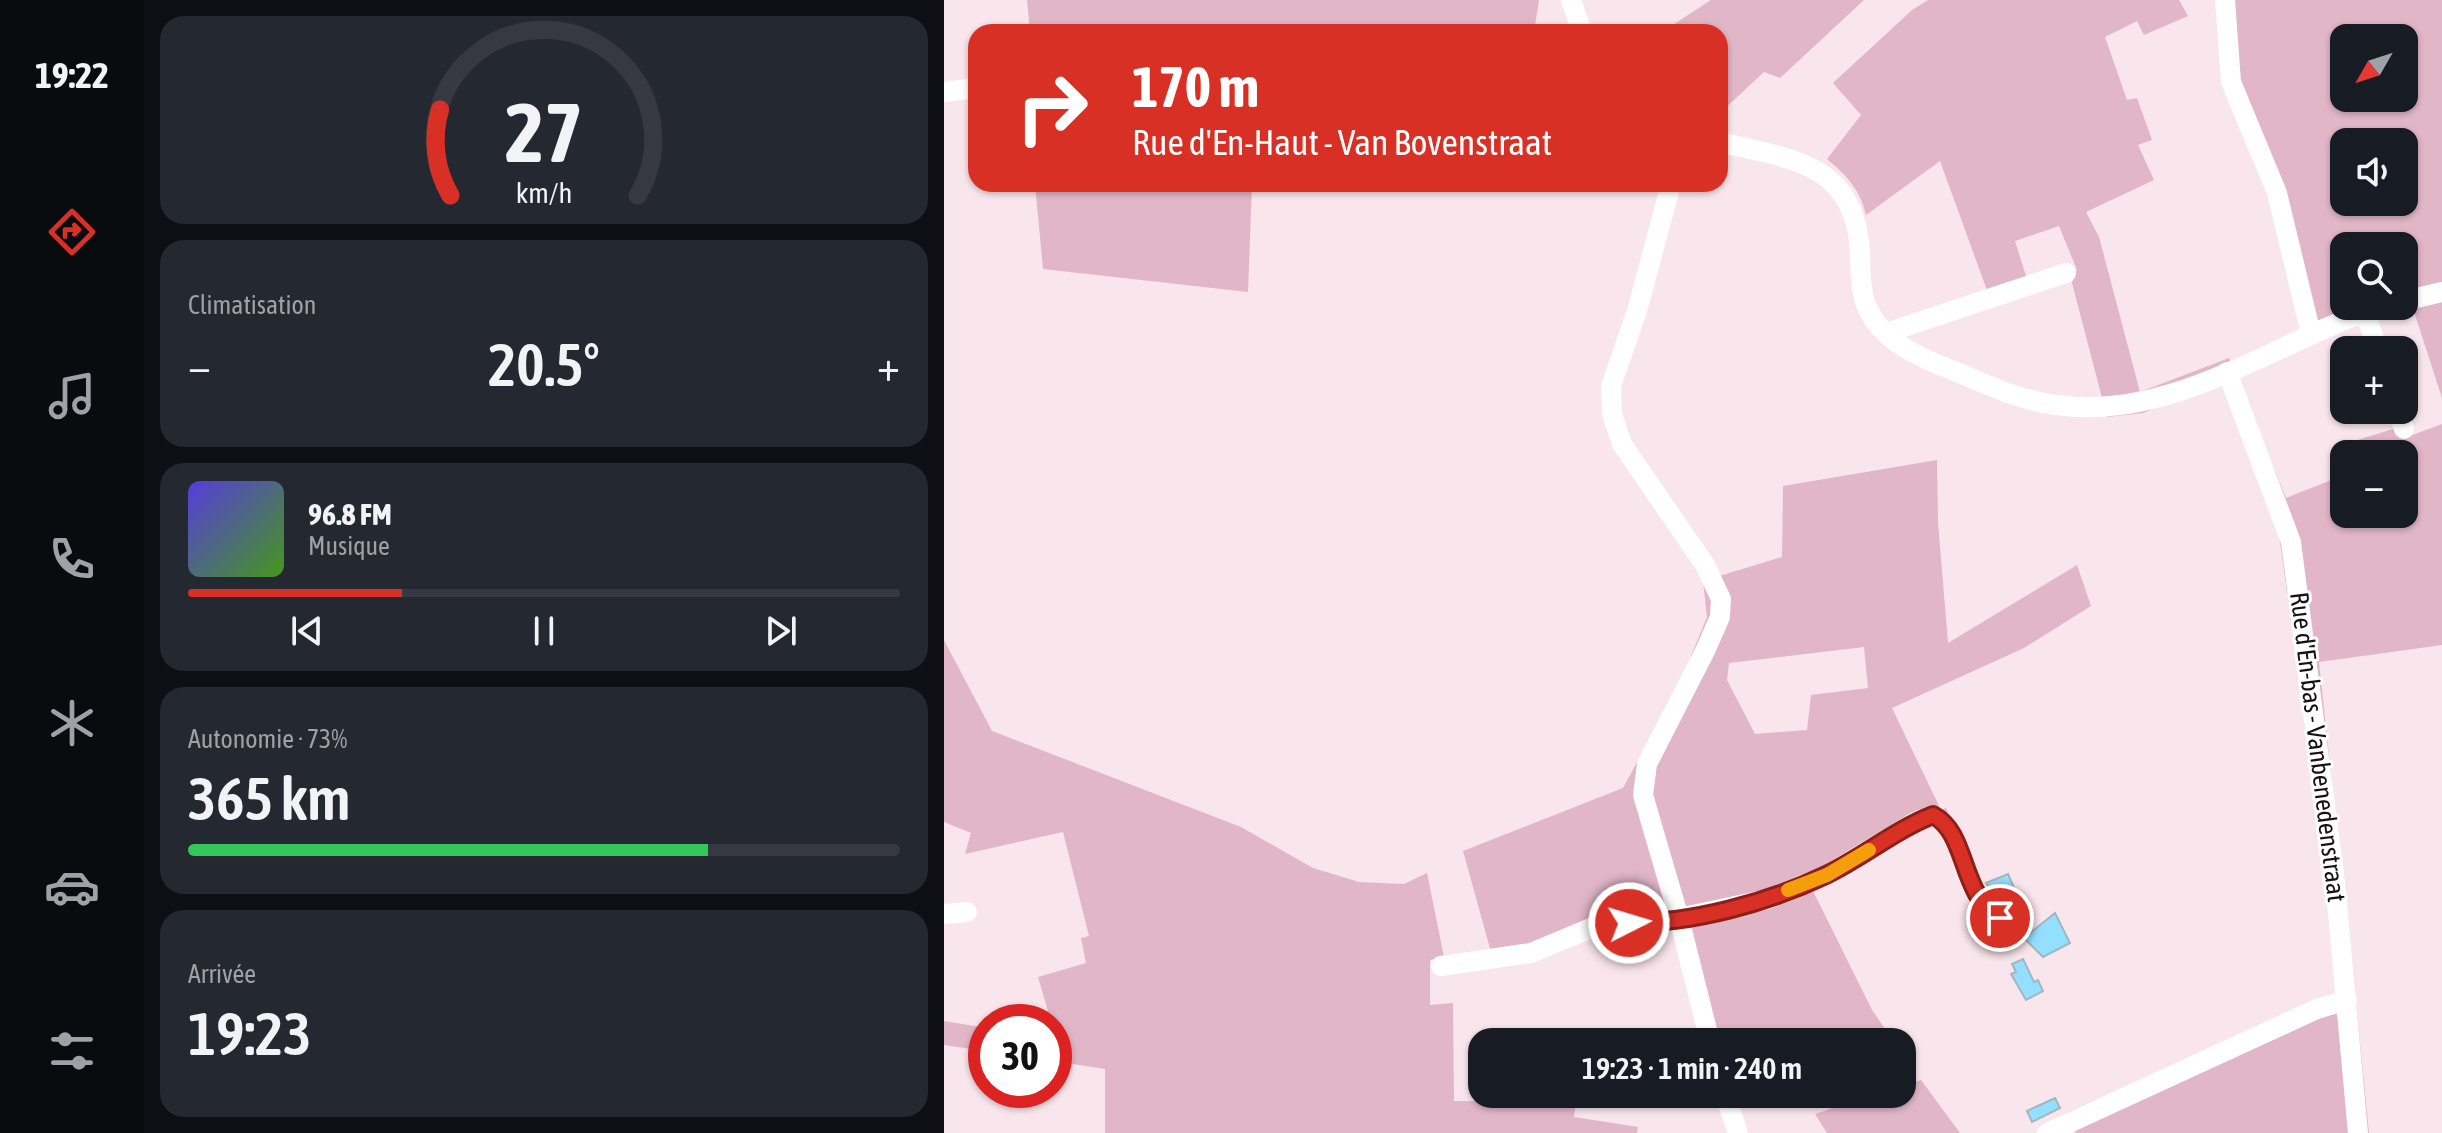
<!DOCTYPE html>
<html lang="fr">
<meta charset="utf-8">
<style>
body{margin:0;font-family:"Asap Condensed",sans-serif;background:#242831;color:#f1f3f6;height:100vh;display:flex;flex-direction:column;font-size:30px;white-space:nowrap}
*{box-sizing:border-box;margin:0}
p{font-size:26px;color:#9ea1a6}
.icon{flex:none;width:44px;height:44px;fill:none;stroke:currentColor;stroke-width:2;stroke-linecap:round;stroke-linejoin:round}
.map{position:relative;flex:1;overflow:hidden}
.panel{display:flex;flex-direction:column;gap:16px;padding:16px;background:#0d0f14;width:800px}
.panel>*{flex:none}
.banner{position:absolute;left:24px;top:24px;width:760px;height:168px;border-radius:24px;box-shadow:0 2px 6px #0004;background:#d93025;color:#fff;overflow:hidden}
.needle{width:52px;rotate:231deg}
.controls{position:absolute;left:1386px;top:24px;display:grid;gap:16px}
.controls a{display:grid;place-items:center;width:88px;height:88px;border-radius:16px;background:#171b24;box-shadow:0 2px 6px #0004;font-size:40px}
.speed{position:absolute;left:24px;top:1004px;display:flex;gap:16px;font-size:40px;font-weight:700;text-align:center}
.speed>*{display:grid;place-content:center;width:104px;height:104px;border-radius:50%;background:#171b24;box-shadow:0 2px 6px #0004;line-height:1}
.speed .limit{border:12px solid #d22;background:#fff;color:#111}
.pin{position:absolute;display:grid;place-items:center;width:68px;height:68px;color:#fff;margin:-34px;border:4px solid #fff;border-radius:50%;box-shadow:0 2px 8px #0007}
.me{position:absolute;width:88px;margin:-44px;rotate:85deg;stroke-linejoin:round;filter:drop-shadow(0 0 6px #0008)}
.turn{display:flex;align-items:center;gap:28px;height:168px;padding:0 32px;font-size:36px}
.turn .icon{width:104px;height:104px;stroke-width:2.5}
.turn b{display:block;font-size:56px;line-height:68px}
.big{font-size:60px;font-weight:600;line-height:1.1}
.panel .card{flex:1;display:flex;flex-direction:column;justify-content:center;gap:12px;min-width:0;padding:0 28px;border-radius:24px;background:#242831}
.panel .dial{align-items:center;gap:0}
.dial svg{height:208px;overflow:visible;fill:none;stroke:#363941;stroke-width:7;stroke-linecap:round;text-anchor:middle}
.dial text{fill:#f1f3f6;stroke:none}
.song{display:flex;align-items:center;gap:24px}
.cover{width:96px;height:96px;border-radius:12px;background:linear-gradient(135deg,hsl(250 70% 55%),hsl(100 70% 35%))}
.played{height:8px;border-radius:4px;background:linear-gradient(90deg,#d93025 30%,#363941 30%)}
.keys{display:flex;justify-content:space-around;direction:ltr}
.heat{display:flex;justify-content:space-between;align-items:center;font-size:44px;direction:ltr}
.charge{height:12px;border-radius:6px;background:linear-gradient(90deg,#34c759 73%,#363941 0)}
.trip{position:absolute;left:524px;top:1028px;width:448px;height:80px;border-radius:24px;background:#171b24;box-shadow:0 2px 6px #0004;font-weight:600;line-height:80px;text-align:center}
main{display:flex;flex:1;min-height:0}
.tab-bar{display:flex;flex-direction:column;width:144px;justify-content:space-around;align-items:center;background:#090b0e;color:#9ea1a6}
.tab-bar .icon{width:56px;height:56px}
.tab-bar .selected{color:#d93025}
.tab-bar b{font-size:36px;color:#f1f3f6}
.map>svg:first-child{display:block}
</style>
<main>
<nav class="tab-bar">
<b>19:22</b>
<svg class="icon selected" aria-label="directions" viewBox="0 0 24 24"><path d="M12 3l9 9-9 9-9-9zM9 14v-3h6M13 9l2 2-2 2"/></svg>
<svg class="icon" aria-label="music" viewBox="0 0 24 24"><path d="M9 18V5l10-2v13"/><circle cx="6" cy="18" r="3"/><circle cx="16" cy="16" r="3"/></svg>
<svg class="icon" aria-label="phone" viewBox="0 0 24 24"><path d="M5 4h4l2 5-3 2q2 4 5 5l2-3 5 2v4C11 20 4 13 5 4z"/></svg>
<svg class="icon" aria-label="climate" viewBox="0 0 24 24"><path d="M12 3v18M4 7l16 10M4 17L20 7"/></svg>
<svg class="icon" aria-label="car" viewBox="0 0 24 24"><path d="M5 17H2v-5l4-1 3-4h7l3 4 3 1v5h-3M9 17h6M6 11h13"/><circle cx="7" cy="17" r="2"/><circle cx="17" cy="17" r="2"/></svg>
<svg class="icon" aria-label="filters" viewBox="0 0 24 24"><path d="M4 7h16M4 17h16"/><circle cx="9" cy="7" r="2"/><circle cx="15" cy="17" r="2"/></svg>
</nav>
<section class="panel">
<div class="card dial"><svg viewBox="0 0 100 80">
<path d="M14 69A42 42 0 1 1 86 69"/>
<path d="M14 69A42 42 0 0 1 10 36" stroke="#d93025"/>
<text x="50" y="56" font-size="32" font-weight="700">27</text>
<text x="50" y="72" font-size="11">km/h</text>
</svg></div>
<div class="card"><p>Climatisation</p>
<div class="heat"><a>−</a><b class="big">20.5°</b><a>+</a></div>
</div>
<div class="card">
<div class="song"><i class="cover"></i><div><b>96.8 FM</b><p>Musique</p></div></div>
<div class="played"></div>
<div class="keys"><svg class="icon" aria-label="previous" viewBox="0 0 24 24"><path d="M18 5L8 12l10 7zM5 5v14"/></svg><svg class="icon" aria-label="pause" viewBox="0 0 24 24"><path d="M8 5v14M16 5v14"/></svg><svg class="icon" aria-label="next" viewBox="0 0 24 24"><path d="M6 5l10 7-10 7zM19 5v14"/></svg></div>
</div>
<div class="card"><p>Autonomie · 73%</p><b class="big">365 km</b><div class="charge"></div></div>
<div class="card"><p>Arrivée</p><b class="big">19:23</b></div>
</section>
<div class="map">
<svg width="1498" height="1133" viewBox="0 0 1498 1133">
<rect width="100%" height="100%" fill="#f9e5ec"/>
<!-- green -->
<g fill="#e1b6c7" fill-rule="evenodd">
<polygon points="83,0 595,0 590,32 86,32"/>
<polygon points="767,0 920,0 836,78 820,72 776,113 776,32 718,32"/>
<path d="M 984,0 L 1235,0 L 1244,16 L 1200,35 L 1193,21 L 1161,37 L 1183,100 L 1193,98 L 1208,140 L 1194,145 L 1210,180 L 1142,212 L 1155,237 L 1196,392 L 1285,358 L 1342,498 L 1400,475 L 1400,514 L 1460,514 L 1460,454 L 1411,454 L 1407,442 L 1452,428 L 1463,437 L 1498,424 L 1498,645 L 1375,662 L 1394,839 L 1362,728 L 1335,535 L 1276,382 L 1199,413 L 1163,417 L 1127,279 L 1133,270 L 1115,226 L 1071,241 L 1083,279 L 1044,293 L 996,161 L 922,215 C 916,189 903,176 883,159 L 917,115 L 889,83 L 968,10 Z"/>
<path d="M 1284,0 L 1498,0 L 1498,398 L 1463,290 L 1460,291 L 1460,246 L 1400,246 L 1400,306 L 1409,306 L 1357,328 L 1329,209 L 1289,78 ZM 1400,38 L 1460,38 L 1460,98 L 1400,98 ZM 1400,142 L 1460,142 L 1460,202 L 1400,202 Z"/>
<polygon points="91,184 308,184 304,292 99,269"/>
<path d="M 993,460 L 994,522 L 1004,643 L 1133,565 L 1147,606 L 1080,648 L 948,708 L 997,810 L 1002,808 L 1030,876 L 996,828 L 986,824 L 867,887 L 928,1010 L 950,1042 L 773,1042 L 740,912 L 575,950 L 547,952 L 519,851 L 679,788 L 735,685 L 763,617 L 759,581 L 838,557 L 839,486 ZM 920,647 L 924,688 L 867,695 L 863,730 L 811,734 L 783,680 L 785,663 Z"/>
<polygon points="0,640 48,731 297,827 369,868 415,882 460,884 483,873 500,957 486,960 486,1005 509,1003 510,1101 632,1102 630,1117 694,1127 693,1133 161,1133 161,1069 110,1061 110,1022 76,1022 104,1011 94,977 142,963 137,938 145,936 119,832 21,854 27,833 0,822"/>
<polygon points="1403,913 1425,1133 1132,1133 1122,1113 1380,998 1396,994"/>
<polygon points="0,1021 42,1028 42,1051 0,1045"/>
<polygon points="977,1080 1016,1133 883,1133 871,1114 932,1094 958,1094 958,1086"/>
</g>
<!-- building -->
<g fill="#93dfff" stroke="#a3b6be" stroke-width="2">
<polygon points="1064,874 1071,890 1057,896 1058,903 1042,883"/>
<polygon points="1111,913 1126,943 1099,957 1080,938"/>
<polygon points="1079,959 1090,982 1094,980 1099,991 1082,1000 1067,974 1072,972 1068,964"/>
<polygon points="1111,1098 1116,1108 1088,1122 1083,1111"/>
</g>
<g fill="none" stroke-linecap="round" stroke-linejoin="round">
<!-- minor -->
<g stroke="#fff" stroke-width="20">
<polyline points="627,0 638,32"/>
<polyline points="1281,0 1287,82 1333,193 1367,334"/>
<polyline points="0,92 32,88"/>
<path d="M 776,142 C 842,159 905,160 915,241 C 917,262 915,289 923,307 C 939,344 980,359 1015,373 C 1046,386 1078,401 1112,405 C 1229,422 1333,340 1439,306"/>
<polyline points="727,184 693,311 667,386 668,414 678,444 761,565 777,599 776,617 761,651 703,764 699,795 735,918 766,1042"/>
<polyline points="1460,301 1498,292"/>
<polyline points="1421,313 1434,350"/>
<polyline points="942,333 1122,273"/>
<polyline points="1283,372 1347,542 1391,882 1414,1133"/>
<polyline points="1454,410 1460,429"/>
<polyline points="0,914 23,912"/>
<path d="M 497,966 L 587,953 L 659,923 L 711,923 L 824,899 L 883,875 L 971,822 L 989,815 C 1025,834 1015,894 1056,918"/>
<polyline points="781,1094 794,1133"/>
<polyline points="1103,1133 1373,1009 1403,1000"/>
</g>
</g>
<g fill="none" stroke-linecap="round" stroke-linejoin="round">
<defs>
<path id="route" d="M 685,923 C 749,923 823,903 882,875 C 919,857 951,830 989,815 C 1025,834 1015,894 1056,918"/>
</defs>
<!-- route casing -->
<use href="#route" stroke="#8d1f18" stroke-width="20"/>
<!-- route -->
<use href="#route" stroke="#d93025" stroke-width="14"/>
<!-- slow -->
<polyline stroke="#f59e0b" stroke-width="14" points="844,890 883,875 925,850"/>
</g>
<g text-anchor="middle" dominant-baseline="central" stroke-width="6" stroke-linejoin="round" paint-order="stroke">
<!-- street labels -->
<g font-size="26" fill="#171113" stroke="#fff">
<text transform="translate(1374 747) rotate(83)">Rue d'En-bas - Vanbenedenstraat</text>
</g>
</g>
</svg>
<div class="controls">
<a><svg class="needle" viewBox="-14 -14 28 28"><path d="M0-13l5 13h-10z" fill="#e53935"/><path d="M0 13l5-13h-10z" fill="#9ea1a6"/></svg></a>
<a><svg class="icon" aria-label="sound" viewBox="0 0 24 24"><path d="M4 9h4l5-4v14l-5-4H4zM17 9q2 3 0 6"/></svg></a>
<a><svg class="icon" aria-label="search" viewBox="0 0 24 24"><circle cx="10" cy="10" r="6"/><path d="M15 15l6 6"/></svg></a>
<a>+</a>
<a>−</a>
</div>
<div class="speed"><div class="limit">30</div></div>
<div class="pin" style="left:1056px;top:918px;background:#d93025"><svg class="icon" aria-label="arrive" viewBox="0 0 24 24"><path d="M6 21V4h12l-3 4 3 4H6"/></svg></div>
<svg class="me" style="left:685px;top:923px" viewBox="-20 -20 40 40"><circle r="17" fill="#d93025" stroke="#fff" stroke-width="3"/><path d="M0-11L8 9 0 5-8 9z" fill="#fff"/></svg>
<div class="trip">19:23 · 1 min · 240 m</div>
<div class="banner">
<div class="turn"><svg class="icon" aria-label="right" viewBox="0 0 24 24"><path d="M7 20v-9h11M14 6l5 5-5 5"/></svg><div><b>170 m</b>Rue d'En-Haut - Van Bovenstraat</div></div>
</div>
</div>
</main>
